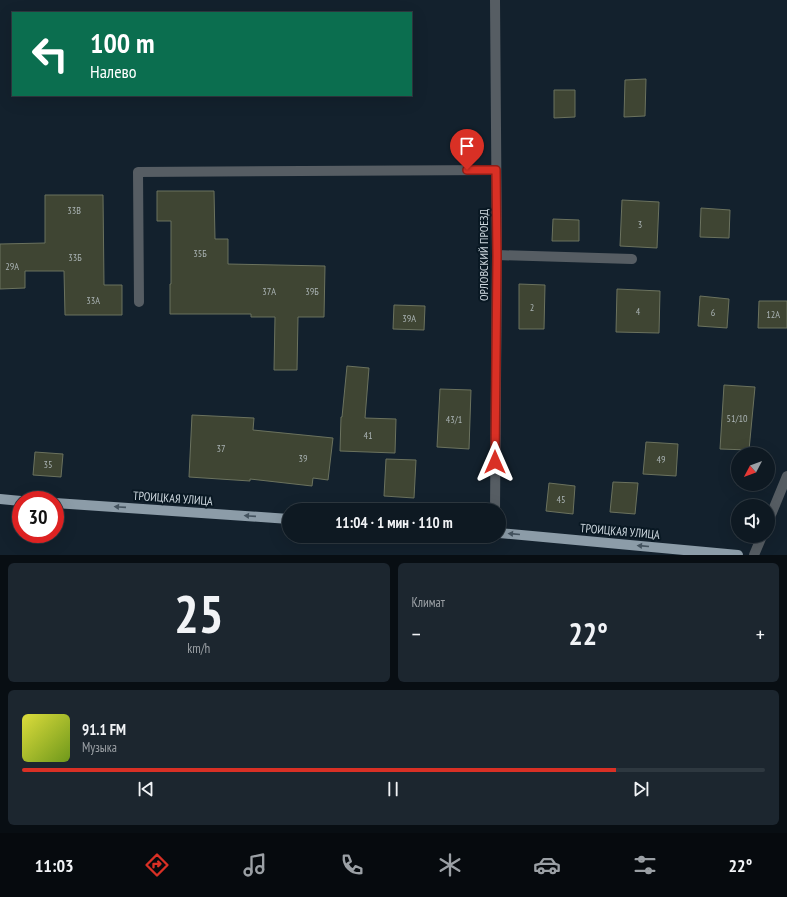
<!DOCTYPE html>
<html lang="ru">
<meta charset="utf-8">
<style>
body{margin:0;font-family:"PT Sans Narrow",sans-serif;background:#1c262f;color:#f1f3f6;height:100vh;display:flex;flex-direction:column;font-size:15px;white-space:nowrap}
*{box-sizing:border-box;margin:0}
p{font-size:13px;color:#9ba0a5}
.icon{flex:none;width:22px;height:22px;fill:none;stroke:currentColor;stroke-width:2;stroke-linecap:round;stroke-linejoin:round}
.map{position:relative;height:555px;overflow:hidden}
.side{display:flex;flex-direction:column;gap:8px;padding:8px;background:#080e13;flex:1}
.side>*{flex:none}
.top-card{position:absolute;left:12px;top:12px;width:400px;height:84px;border-radius:0px;box-shadow:0 4px 16px #0002,0 0 0 1px #2e3840;background:#0b6e4f;color:#fff;overflow:hidden}
.needle{width:26px;rotate:229deg}
.tools{position:absolute;left:731px;top:447px;display:grid;gap:8px}
.tools a{display:grid;place-items:center;width:44px;height:44px;border-radius:50%;background:#0e1922;box-shadow:0 4px 16px #0002,0 0 0 1px #2e3840;font-size:20px}
.speed{position:absolute;left:12px;top:491px;display:flex;gap:8px;font-size:20px;font-weight:700;text-align:center}
.speed>*{display:grid;place-content:center;width:52px;height:52px;border-radius:50%;background:#0e1922;box-shadow:0 4px 16px #0002,0 0 0 1px #2e3840;line-height:1}
.speed .limit{border:6px solid #d22;background:#fff;color:#111}
.pin{position:absolute;display:grid;place-items:center;width:34px;height:34px;color:#fff;margin:-41px -17px;border-radius:50% 50% 50% 0;rotate:-45deg;box-shadow:0 0 4px #0007}
.pin .icon{rotate:45deg}
.me{position:absolute;width:44px;margin:-22px;rotate:0deg;stroke-linejoin:round;filter:drop-shadow(0 0 3px #0008)}
.turn{display:flex;align-items:center;gap:14px;height:84px;padding:0 12px;font-size:18px}
.turn .icon{width:52px;height:52px;stroke-width:2.5}
.turn b{display:block;font-size:28px;line-height:34px}
.big{font-size:30px;font-weight:700;line-height:1.1}
.side .tile{flex:1;display:flex;flex-direction:column;justify-content:center;gap:6px;min-width:0;padding:0 14px;border-radius:6px;background:#1c262f}
.side .dial{align-items:center;gap:0}
.dial b{font-size:52px;line-height:1}
.song{display:flex;align-items:center;gap:12px}
.cover{width:48px;height:48px;border-radius:6px;background:linear-gradient(135deg,hsl(60 70% 55%),hsl(80 70% 35%))}
.played{height:4px;border-radius:2px;background:linear-gradient(90deg,#d93025 80%,#2e3840 80%)}
.keys{display:flex;justify-content:space-around;direction:ltr}
.heat{display:flex;justify-content:space-between;align-items:center;font-size:22px;direction:ltr}
.side .tiles{flex:1;display:grid;gap:8px;grid-template-columns:1fr 1fr}
.tile:last-child{grid-column:span 2}
.trip{position:absolute;left:282px;top:503px;width:224px;height:40px;border-radius:20px;background:#0e1922;box-shadow:0 4px 16px #0002,0 0 0 1px #2e3840;font-weight:700;line-height:40px;text-align:center}
.tab-bar{display:flex;height:64px;justify-content:space-around;align-items:center;background:#060a0e;color:#9ba0a5}
.tab-bar .icon{width:28px;height:28px}
.tab-bar .on{color:#d93025}
.tab-bar b{font-size:18px;color:#f1f3f6}
.map>svg:first-child{display:block}
</style>
<div class="map">
<svg width="787" height="555" viewBox="0 0 787 555">
<rect width="100%" height="100%" fill="#13212d"/>
<!-- building -->
<g fill="#3f4533" stroke="#6b725e">
<polygon points="646,79 645,116 624,117 625,80"/>
<polygon points="554,90 575,90 575,117 554,118"/>
<polygon points="157,191 214,191 215,239 228,239 228,264 325,266 324,317 298,317 297,370 274,370 275,317 251,317 251,314 170,314 170,284 171,284 171,221 157,221"/>
<polygon points="45,195 103,195 104,285 122,285 122,315 65,315 64,271 25,271 25,288 0,289 0,244 45,243"/>
<polygon points="622,200 659,202 657,248 620,246"/>
<polygon points="701,208 730,210 729,238 700,237"/>
<polygon points="553,219 579,220 579,241 552,241"/>
<polygon points="519,284 545,285 544,329 519,329"/>
<polygon points="617,289 660,291 659,333 616,332"/>
<polygon points="700,296 729,299 727,328 698,326"/>
<polygon points="759,301 787,301 787,328 758,328"/>
<polygon points="394,305 425,306 424,330 393,329"/>
<polygon points="347,366 369,368 365,418 396,419 395,453 340,451 341,417 342,417"/>
<polygon points="724,385 755,387 749,450 720,449"/>
<polygon points="440,389 471,390 469,449 437,447"/>
<polygon points="192,415 254,418 253,430 333,438 328,480 313,478 312,486 250,479 250,481 189,477"/>
<polygon points="646,442 678,444 676,476 643,474"/>
<polygon points="35,452 63,454 61,477 33,475"/>
<polygon points="386,459 416,460 414,498 384,496"/>
<polygon points="613,482 638,483 635,514 610,512"/>
<polygon points="549,483 575,486 573,514 546,511"/>
</g>
<g fill="none" stroke-linecap="round" stroke-linejoin="round">
<!-- minor -->
<g stroke="#565d63" stroke-width="10">
<polyline points="495,0 497,255 495,510"/>
<polyline points="497,255 632,259"/>
<polyline points="139,302 138,172 496,170"/>
<polyline points="768,522 787,476"/>
<polyline points="754,555 762,536"/>
</g>
<!-- major -->
<g stroke="#8c9ca8" stroke-width="10">
<polyline points="0,499 21,501"/>
<polyline points="55,503 289,519"/>
<polyline points="499,533 738,555"/>
</g>
</g>
<!-- one-way arrows -->
<defs><path id="oneway-solid" d="M-6-.8H1V-3.2L6.5 0L1 3.2V.8H-6Z"/></defs>
<g fill="#44535f">
<use href="#oneway-solid" transform="translate(120 507) rotate(-176)"/>
<use href="#oneway-solid" transform="translate(250 516) rotate(-176)"/>
<use href="#oneway-solid" transform="translate(514 534) rotate(-175)"/>
<use href="#oneway-solid" transform="translate(643 546) rotate(-175)"/>
</g>
<g fill="none" stroke-linecap="round" stroke-linejoin="round">
<defs>
<polyline id="route" points="467,170 496,170 497,256 495,462"/>
</defs>
<!-- route casing -->
<use href="#route" stroke="#8d1f18" stroke-width="10"/>
<!-- route -->
<use href="#route" stroke="#d93025" stroke-width="7"/>
</g>
<g text-anchor="middle" dominant-baseline="central" stroke-width="4" stroke-linejoin="round" paint-order="stroke">
<!-- number labels -->
<g font-size="10" fill="#aab3b4">
<text x="74" y="210">33В</text>
<text x="640" y="224">3</text>
<text x="200" y="253">35Б</text>
<text x="75" y="257">33Б</text>
<text x="12" y="266">29А</text>
<text x="269" y="291">37А</text>
<text x="312" y="291">39Б</text>
<text x="93" y="300">33А</text>
<text x="532" y="307">2</text>
<text x="638" y="311">4</text>
<text x="713" y="312">6</text>
<text x="773" y="314">12А</text>
<text x="409" y="318">39А</text>
<text x="737" y="418">51/10</text>
<text x="454" y="419">43/1</text>
<text x="368" y="435">41</text>
<text x="221" y="448">37</text>
<text x="303" y="458">39</text>
<text x="661" y="459">49</text>
<text x="48" y="464">35</text>
<text x="561" y="499">45</text>
</g>
<!-- street labels -->
<g font-size="12" fill="#ced8df" stroke="#091823">
<text transform="translate(483 255) rotate(-90)">ОРЛОВСКИЙ ПРОЕЗД</text>
<text transform="translate(173 498) rotate(4)">ТРОИЦКАЯ УЛИЦА</text>
<text transform="translate(620 531) rotate(5)">ТРОИЦКАЯ УЛИЦА</text>
</g>
</g>
</svg>
<div class="tools">
<a><svg class="needle" viewBox="-14 -14 28 28"><path d="M0-13l5 13h-10z" fill="#e53935"/><path d="M0 13l5-13h-10z" fill="#9ba0a5"/></svg></a>
<a><svg class="icon" aria-label="sound" viewBox="0 0 24 24"><path d="M4 9h4l5-4v14l-5-4H4zM17 9q2 3 0 6"/></svg></a>
</div>
<div class="speed"><div class="limit">30</div></div>
<div class="pin" style="left:467px;top:170px;background:#d93025"><svg class="icon" aria-label="arrive" viewBox="0 0 24 24"><path d="M6 21V4h12l-3 4 3 4H6"/></svg></div>
<svg class="me" style="left:495px;top:462px" viewBox="-20 -20 40 40"><path d="M0-17L14 15 0 8-14 15z" fill="#d93025" stroke="#fff" stroke-width="4"/></svg>
<div class="trip">11:04 · 1 мин · 110 m</div>
<div class="top-card">
<div class="turn"><svg class="icon" aria-label="left" viewBox="0 0 24 24"><path d="M17 20v-9H6M10 6l-5 5 5 5"/></svg><div><b>100 m</b>Налево</div></div>
</div>
</div>
<section class="side">
<div class="tiles">
<div class="tile dial"><b>25</b><p>km/h</p></div>
<div class="tile"><p>Климат</p>
<div class="heat"><a>−</a><b class="big">22°</b><a>+</a></div>
</div>
<div class="tile">
<div class="song"><i class="cover"></i><div><b>91.1 FM</b><p>Музыка</p></div></div>
<div class="played"></div>
<div class="keys"><svg class="icon" aria-label="previous" viewBox="0 0 24 24"><path d="M18 5L8 12l10 7zM5 5v14"/></svg><svg class="icon" aria-label="pause" viewBox="0 0 24 24"><path d="M8 5v14M16 5v14"/></svg><svg class="icon" aria-label="next" viewBox="0 0 24 24"><path d="M6 5l10 7-10 7zM19 5v14"/></svg></div>
</div>
</div>
</section>
<nav class="tab-bar">
<b>11:03</b>
<svg class="icon on" aria-label="directions" viewBox="0 0 24 24"><path d="M12 3l9 9-9 9-9-9zM9 14v-3h6M13 9l2 2-2 2"/></svg>
<svg class="icon" aria-label="music" viewBox="0 0 24 24"><path d="M9 18V5l10-2v13"/><circle cx="6" cy="18" r="3"/><circle cx="16" cy="16" r="3"/></svg>
<svg class="icon" aria-label="phone" viewBox="0 0 24 24"><path d="M5 4h4l2 5-3 2q2 4 5 5l2-3 5 2v4C11 20 4 13 5 4z"/></svg>
<svg class="icon" aria-label="climate" viewBox="0 0 24 24"><path d="M12 3v18M4 7l16 10M4 17L20 7"/></svg>
<svg class="icon" aria-label="car" viewBox="0 0 24 24"><path d="M5 17H2v-5l4-1 3-4h7l3 4 3 1v5h-3M9 17h6M6 11h13"/><circle cx="7" cy="17" r="2"/><circle cx="17" cy="17" r="2"/></svg>
<svg class="icon" aria-label="filters" viewBox="0 0 24 24"><path d="M4 7h16M4 17h16"/><circle cx="9" cy="7" r="2"/><circle cx="15" cy="17" r="2"/></svg>
<b>22°</b>
</nav>
